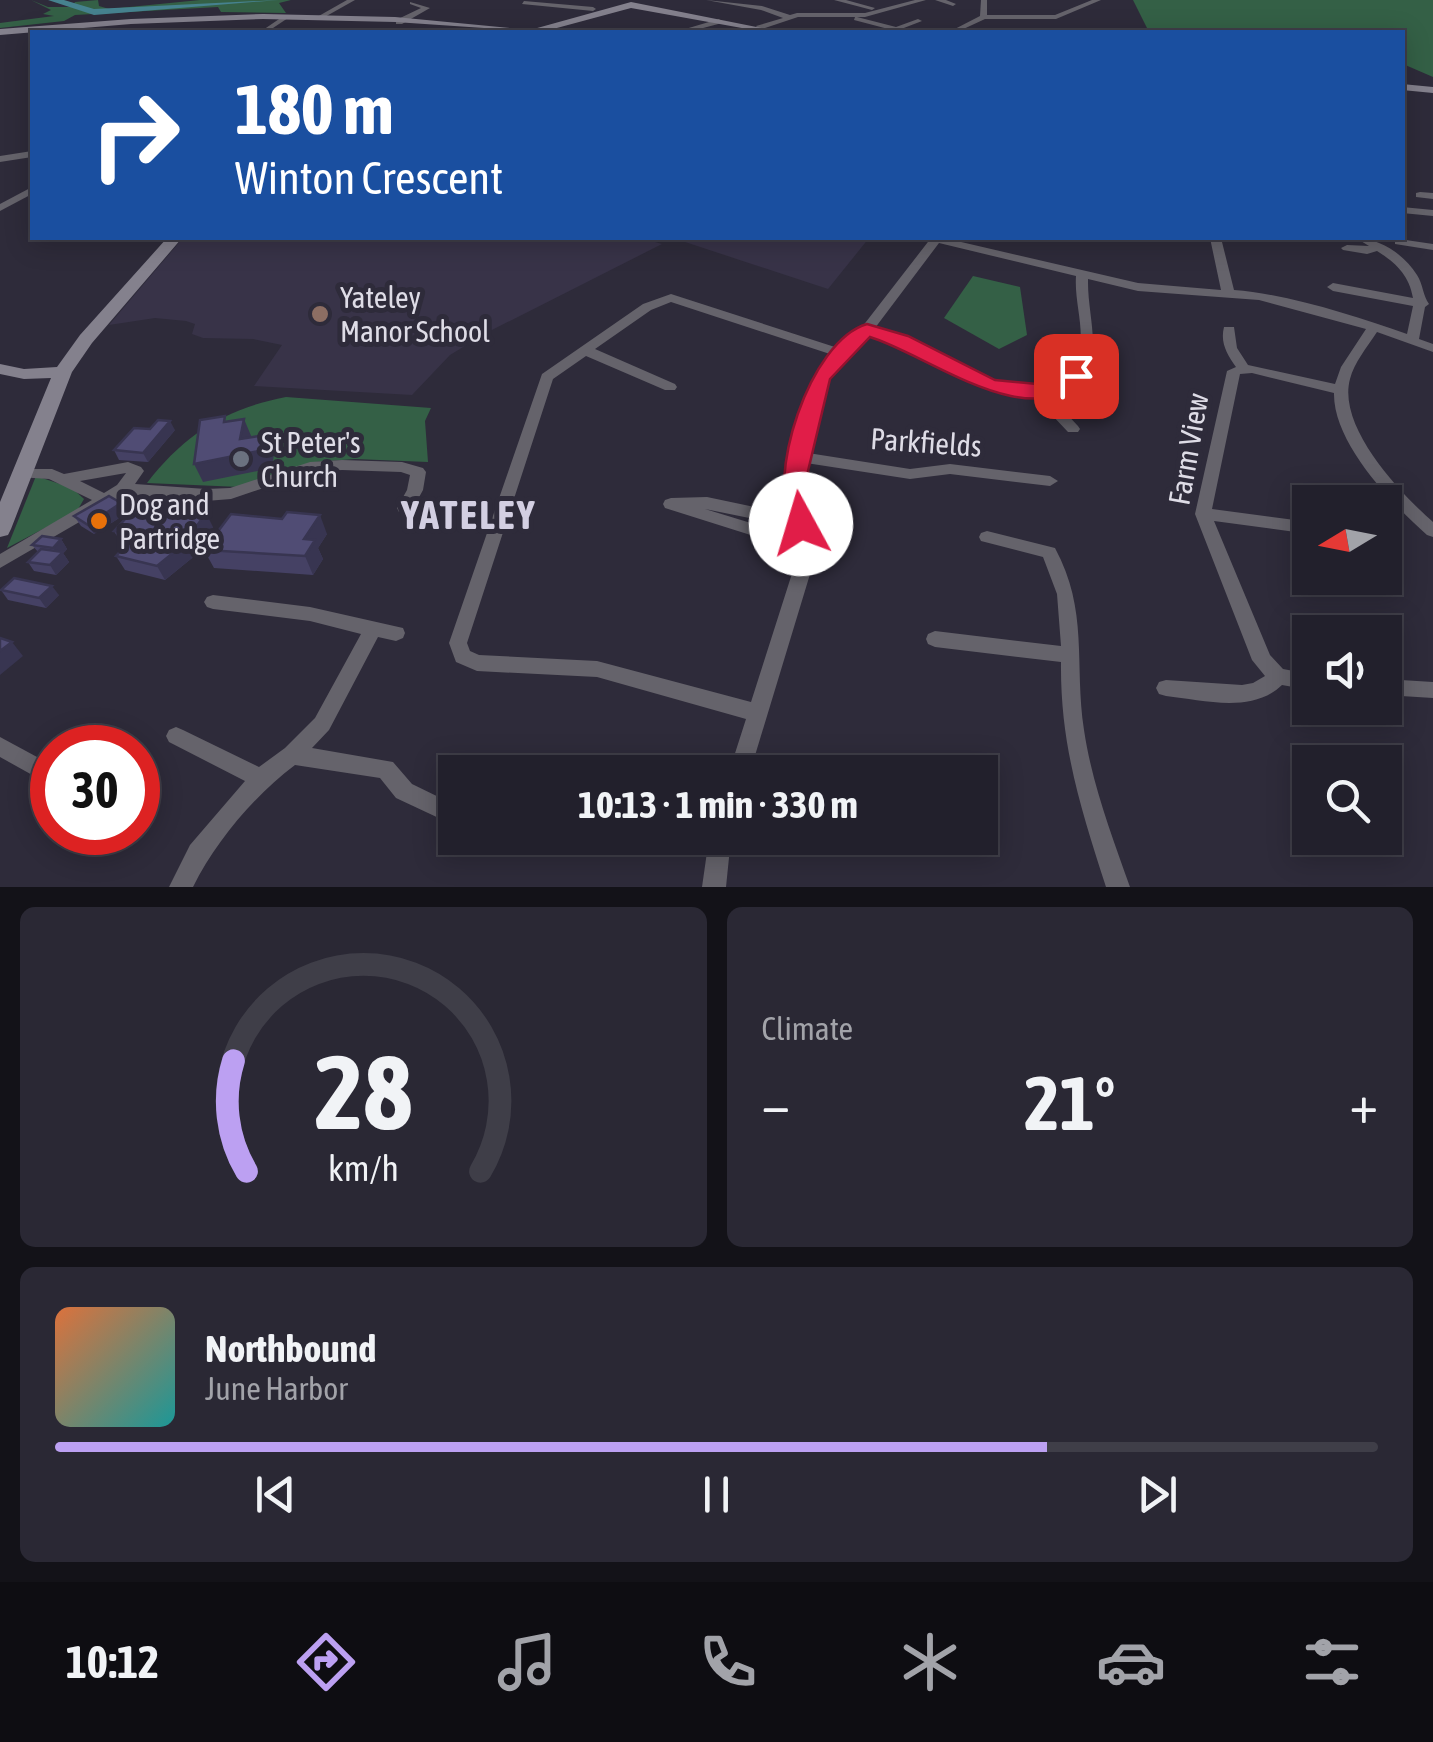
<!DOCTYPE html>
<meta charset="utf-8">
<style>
body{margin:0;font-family:"Asap Condensed",sans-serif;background:#2a2834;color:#f1f3f6;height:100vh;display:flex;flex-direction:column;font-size:38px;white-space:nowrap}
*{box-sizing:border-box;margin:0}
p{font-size:32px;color:#a2a3a9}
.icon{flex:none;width:55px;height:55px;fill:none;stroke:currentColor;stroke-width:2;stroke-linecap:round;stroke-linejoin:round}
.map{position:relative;height:887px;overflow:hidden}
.details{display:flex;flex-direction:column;gap:20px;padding:20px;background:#131218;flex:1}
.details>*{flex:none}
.hud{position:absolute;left:30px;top:30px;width:1375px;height:210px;border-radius:0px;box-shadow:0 5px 25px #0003,0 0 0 2px #3f3e48;background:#1a4fa0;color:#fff;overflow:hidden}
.needle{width:65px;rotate:260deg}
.controls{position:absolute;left:1292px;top:485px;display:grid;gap:20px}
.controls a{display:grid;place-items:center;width:110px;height:110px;border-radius:0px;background:#22202c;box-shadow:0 5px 25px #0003,0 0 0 2px #3f3e48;font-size:50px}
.speed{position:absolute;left:30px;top:725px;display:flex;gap:20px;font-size:50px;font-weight:700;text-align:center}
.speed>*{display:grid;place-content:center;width:130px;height:130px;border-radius:50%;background:#22202c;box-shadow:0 5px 25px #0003,0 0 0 2px #3f3e48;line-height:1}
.speed .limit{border:15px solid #d22;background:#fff;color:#111}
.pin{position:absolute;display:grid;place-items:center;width:85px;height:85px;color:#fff;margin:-42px;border-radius:20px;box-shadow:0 5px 15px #0006}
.me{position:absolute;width:110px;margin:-55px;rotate:354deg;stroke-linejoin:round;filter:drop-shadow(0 0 8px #0008)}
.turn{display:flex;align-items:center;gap:35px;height:210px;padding:0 40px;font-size:45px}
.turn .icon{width:130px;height:130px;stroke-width:2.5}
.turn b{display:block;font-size:70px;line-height:85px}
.big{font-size:75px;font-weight:700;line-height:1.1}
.details .widget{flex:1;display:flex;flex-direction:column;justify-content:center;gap:15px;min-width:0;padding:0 35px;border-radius:15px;background:#2a2834}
.details .dial{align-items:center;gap:0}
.dial svg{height:260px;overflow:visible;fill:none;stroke:#3f3e48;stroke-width:7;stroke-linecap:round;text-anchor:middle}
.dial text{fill:#f1f3f6;stroke:none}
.song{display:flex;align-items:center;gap:30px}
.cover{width:120px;height:120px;border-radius:15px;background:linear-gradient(135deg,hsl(20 70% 55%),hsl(180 70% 35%))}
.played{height:10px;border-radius:5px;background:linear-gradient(90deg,#bca0f2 75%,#3f3e48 75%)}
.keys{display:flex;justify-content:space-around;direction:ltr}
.heat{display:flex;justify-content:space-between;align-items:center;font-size:55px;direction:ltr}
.details .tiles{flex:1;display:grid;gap:20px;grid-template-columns:1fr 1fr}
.widget:last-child{grid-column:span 2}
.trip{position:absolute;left:438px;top:755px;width:560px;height:100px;border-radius:0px;background:#22202c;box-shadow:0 5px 25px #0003,0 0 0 2px #3f3e48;font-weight:700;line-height:100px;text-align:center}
.tab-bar{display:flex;height:160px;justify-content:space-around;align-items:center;background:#0e0d12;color:#a2a3a9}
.tab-bar .icon{width:70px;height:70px}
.tab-bar .on{color:#bca0f2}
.tab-bar b{font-size:45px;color:#f1f3f6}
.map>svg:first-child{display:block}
</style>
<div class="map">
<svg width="1433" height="887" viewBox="0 0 1433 887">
<rect width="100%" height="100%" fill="#2e2b3a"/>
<!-- built -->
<g fill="#383348">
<polygon points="188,238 641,238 662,244 486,333 450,355 412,395 254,386 282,345 253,339 203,338 192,334 195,324 186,321 155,318 109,325 182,239"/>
<polygon points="685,238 869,238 828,289 679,240"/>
</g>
<!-- green -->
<g fill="#346046">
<polygon points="31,0 48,7 72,7 75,2 98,0 99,6 109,9 200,0 291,0 279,3 286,13 221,12 218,7 75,15 64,21 0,28 0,23 54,16 43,14 51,10"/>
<polygon points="1133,0 1433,0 1433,77 1403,64 1402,32 1149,32"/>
<polygon points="973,276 1020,287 1027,335 999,349 944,318"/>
<path d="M 286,397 L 431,408 L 425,421 L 428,462 L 355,459 L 315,462 L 240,487 L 147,483 C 185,434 225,409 286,397 Z"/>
<polygon points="36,476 72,488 84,499 77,511 7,548"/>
</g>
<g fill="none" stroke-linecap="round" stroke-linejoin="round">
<!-- river -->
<polygon fill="#46828f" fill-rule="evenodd" points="48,0 64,0 94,9 279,0 94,15"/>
<!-- street -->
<g fill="#65636b" fill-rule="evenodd">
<polygon points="347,0 355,0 323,18 317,17"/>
<polygon points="706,0 762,6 790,15 797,13 865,13 915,0 926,0 865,17 857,17 896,27 918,19 922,21 896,31 854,20 855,17 798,17 759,30 756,26 783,18 761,10"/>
<polygon points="834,0 846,0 875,8 872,10"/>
<polygon points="935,0 946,0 956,4 953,6"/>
<polygon points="981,0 987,0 987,15 1055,15 1092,0 1101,0 1056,19 985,19 957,32 949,32 980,16"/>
<polygon points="524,1 593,7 596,9 593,11 522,4"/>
<polygon points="410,2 430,8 402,24 396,24 396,20 421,8 410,4"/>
<polygon points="285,15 291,16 267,32 260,32"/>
<polygon points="719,19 722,23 688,32 644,32 648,30 682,30"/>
<polygon points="32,151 32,157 0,162 0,156"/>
<polygon points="32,187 32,194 0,211 0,204"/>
<polygon points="1420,192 1433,193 1433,199 1416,197 1416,193"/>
<polygon points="1402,207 1433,210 1433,216 1402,213"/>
<path d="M 931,238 L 944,238 L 1138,283 L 1221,290 L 1210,238 L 1221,238 L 1234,290 C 1288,294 1355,316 1407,334 L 1413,306 L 1333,291 L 1327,287 L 1333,283 L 1413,298 C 1409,275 1396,263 1377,251 L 1367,254 L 1343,250 L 1341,248 L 1347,245 L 1369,246 L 1356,238 C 1379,238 1404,254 1417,275 C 1423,284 1423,296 1429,304 L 1425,307 L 1419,339 L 1433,344 L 1433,352 L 1377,332 C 1367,347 1354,363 1350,379 C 1337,427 1400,493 1433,522 L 1433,537 L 1427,535 C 1392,504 1333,443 1334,393 L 1252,373 L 1240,374 L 1212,509 L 1310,522 L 1310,534 L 1214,521 L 1270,655 L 1283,669 L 1310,674 L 1310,690 L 1282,685 C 1252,714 1203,700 1166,696 L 1159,694 L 1156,688 L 1159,682 L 1166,680 L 1242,685 L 1253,683 L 1265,676 L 1252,660 L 1195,514 L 1227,371 L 1236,367 C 1227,354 1220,343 1224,327 L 1234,327 L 1237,348 L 1248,365 L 1335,384 L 1341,367 L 1366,329 L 1259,300 L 1138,291 L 1088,279 C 1087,328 1115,376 1047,393 L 1078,426 L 1080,429 L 1078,432 L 1068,432 L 1033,395 C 972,400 926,349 870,335 C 860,348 845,355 835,368 C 819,387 814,429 808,453 L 910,469 L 950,464 L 1050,476 L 1058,481 L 1050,486 L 950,474 L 910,479 L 806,463 L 804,471 L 814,561 L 750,772 L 729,772 L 746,719 L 597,677 L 477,671 L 456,662 L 449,643 L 542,374 L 643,304 L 671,294 L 841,349 L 852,340 ZM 939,243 L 1076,276 C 1074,304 1087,333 1077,360 C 1072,376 1057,383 1041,385 C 988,393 951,356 905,337 C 895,333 885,331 875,328 ZM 671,302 L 833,355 L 813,379 L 791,457 L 788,471 L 792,515 L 707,497 L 671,498 L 665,500 L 663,504 L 665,508 L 795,549 L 796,561 L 751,702 L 597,661 L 479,655 L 470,651 L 467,643 L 553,379 L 586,356 L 665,390 L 675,390 L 677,387 L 675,384 L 595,349 L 651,310 ZM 705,509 L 793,527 L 794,536 Z"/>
<polygon points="1399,239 1433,244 1433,250 1395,244 1395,240"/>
<path d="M 342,460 L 402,462 L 423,468 L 426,472 L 423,490 L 411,512 L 399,512 L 397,508 L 407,490 L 410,475 L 401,472 L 342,470 L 311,472 L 231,499 L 206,501 L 126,495 L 0,568 L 0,554 L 92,500 L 49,479 L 18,477 L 15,473 L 18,469 L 52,469 L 64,474 L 128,462 L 141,467 L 144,471 L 135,484 L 206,489 L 230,488 L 310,462 ZM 126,473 L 117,485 L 104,493 L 80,481 Z"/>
<path d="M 987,531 L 1055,548 C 1089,611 1074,663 1084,730 C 1092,784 1112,836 1130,887 L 1106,887 C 1081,809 1060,745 1061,662 L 935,647 L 928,644 L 926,639 L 928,634 L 935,631 L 1061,646 L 1057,594 L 1043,557 L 981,541 L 979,537 L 981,533 Z"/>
<path d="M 213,595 L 310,607 L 403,628 L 405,633 L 403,638 L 396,641 L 378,637 L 329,730 L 312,748 L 393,762 L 412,784 L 451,803 L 454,810 L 451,817 L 443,820 L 396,798 L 380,778 L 295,765 C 254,796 216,841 193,887 L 169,887 L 190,845 L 245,781 L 169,742 L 166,736 L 169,730 L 176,727 L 183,730 L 259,767 L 285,748 L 315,718 L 361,634 L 310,621 L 213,609 L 207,607 L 204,602 L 207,597 Z"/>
<polygon points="1385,679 1433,682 1433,698 1385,695"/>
<polygon points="0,737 50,764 52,769 50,778 43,781 0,757"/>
<polygon points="709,838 731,838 726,887 702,887"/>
</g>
<!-- secondary -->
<g fill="#84818d" fill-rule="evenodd">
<polygon points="631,2 782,32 764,32 631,8 542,32 395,22 263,19 131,24 0,35 0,29 131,19 263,14 395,17 530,30"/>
<polygon points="1402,84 1433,87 1433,93 1402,90"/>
<polygon points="167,238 182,238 92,343 72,372 11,529 8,535 0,537 0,502 51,378 24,379 0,374 0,364 24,369 57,367 80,335"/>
</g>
</g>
<!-- wall -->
<g fill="#454164">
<polygon points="175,430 148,462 119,460 114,450"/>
<polygon points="121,503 127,513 94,534 81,526 74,516"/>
<polygon points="213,527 192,558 165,580 125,570 116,556 126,545 122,545 114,531"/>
<polygon points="327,534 318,548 323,559 313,575 214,568 204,550"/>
<polygon points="61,539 67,549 63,553 69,562 56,575 34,571 28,562 38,552 32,545"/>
<polygon points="1,590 59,595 46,608 8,600"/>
</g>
<!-- shaded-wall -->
<g fill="#383551">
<polygon points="244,419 252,438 266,435 274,454 272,468 203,482 194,464 240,439"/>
<polygon points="170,421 175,430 148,462 143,453"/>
<polygon points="121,503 127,513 94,534 88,525"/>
<polygon points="206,513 213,527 192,558 165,580 157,566"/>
<polygon points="320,515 327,534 318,548 323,559 313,575 305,556 304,539"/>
<polygon points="61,539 67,549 63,553 69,562 56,575 50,565 59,556 53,548"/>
<polygon points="52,586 59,595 46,608 39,598"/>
<polygon points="12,642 23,656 0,675 0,651"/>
</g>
<!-- building -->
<g fill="#504c74" stroke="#383551" stroke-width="2.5">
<polygon points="225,416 224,422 244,419 240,439 266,435 264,450 194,464 200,420"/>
<polygon points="158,420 170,421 143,453 114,450 134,428 150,429"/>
<polygon points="109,496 121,503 88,525 74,516"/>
<polygon points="140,503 206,513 184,544 157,566 116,556 136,534 114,531"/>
<polygon points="287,512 320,515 304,539 315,540 305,556 204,550 231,514 282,519"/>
<polygon points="42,536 61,539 53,548 32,545"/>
<polygon points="41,549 63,552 50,565 28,562"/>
<polygon points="14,578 52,586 39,598 1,590"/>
<polygon points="0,638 12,642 0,651"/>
</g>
<!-- route -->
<path fill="#e11d48" stroke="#92132f" stroke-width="2.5" d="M 867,324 L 908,336 L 995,380 L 1037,384 L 1076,369 L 1087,376 C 1031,438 929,355 870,337 L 830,379 L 808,471 L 814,524 L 810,530 L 792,530 C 765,479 809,341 867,324 Z"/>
<!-- markers -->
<circle fill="#8d6e63" stroke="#2e2b3a" stroke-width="4" cx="320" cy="314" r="10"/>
<circle fill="#6b7280" stroke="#2e2b3a" stroke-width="4" cx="241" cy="459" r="10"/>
<circle fill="#e8710a" stroke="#2e2b3a" stroke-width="4" cx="99" cy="521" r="10"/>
<g text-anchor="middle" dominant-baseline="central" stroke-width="10" stroke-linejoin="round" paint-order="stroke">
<!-- poi labels -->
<g font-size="30" fill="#dedce6" stroke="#2e2b3a" text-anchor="start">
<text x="340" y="297">Yateley<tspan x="340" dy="34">Manor School</tspan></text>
<text x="261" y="442">St Peter's<tspan x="261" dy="34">Church</tspan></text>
<text x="119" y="504">Dog and<tspan x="119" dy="34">Partridge</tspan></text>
</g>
<!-- street labels -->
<g font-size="30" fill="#dedce6" stroke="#2e2b3a">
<text transform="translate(926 442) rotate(4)">Parkfields</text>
<text transform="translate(1188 449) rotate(-80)">Farm View</text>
</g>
<!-- district labels -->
<g font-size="40" font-weight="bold" letter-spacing="2.5" fill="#d3cfe2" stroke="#2e2b3a">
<text x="469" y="514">YATELEY</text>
</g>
</g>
</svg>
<div class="controls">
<a><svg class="needle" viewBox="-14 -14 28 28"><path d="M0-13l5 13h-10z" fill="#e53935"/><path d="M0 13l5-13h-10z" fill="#a2a3a9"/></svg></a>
<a><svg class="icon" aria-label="sound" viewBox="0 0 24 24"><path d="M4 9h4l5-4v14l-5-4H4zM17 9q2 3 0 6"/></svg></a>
<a><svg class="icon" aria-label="search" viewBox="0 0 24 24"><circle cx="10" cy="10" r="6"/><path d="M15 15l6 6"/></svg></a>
</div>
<div class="speed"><div class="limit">30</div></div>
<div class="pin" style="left:1076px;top:376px;background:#d93025"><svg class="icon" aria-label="arrive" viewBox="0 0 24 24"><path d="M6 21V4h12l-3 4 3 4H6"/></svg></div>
<svg class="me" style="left:801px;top:524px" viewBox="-20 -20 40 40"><circle r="19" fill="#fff"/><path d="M0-13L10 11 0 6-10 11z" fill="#e11d48"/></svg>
<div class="trip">10:13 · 1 min · 330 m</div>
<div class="hud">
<div class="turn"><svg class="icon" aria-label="right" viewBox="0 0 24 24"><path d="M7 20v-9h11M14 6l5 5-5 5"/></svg><div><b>180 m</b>Winton Crescent</div></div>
</div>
</div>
<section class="details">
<div class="tiles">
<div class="widget dial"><svg viewBox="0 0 100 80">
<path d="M14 69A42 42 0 1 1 86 69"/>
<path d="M14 69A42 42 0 0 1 10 35" stroke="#bca0f2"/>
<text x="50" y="56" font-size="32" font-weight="700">28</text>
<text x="50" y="72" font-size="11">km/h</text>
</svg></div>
<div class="widget"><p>Climate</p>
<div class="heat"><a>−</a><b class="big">21°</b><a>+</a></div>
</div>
<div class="widget">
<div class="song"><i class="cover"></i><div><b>Northbound</b><p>June Harbor</p></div></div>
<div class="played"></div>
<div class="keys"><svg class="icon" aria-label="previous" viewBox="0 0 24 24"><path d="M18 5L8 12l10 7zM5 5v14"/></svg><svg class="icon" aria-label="pause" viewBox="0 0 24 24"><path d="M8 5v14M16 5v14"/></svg><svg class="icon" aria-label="next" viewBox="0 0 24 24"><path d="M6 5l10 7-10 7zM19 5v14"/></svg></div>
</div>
</div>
</section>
<nav class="tab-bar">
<b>10:12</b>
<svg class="icon on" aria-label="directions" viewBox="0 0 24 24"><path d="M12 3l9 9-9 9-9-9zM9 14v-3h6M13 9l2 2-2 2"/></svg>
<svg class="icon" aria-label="music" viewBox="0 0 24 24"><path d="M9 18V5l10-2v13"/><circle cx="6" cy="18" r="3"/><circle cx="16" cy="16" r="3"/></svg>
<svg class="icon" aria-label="phone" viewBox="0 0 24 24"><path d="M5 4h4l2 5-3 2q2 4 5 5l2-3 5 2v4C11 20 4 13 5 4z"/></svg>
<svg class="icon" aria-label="climate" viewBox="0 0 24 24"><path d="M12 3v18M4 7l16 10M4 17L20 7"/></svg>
<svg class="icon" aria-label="car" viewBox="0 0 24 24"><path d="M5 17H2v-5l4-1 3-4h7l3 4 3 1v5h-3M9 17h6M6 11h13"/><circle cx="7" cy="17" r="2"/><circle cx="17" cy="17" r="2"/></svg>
<svg class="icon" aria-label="filters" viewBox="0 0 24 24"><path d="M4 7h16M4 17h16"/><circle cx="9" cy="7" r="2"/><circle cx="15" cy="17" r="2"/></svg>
</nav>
